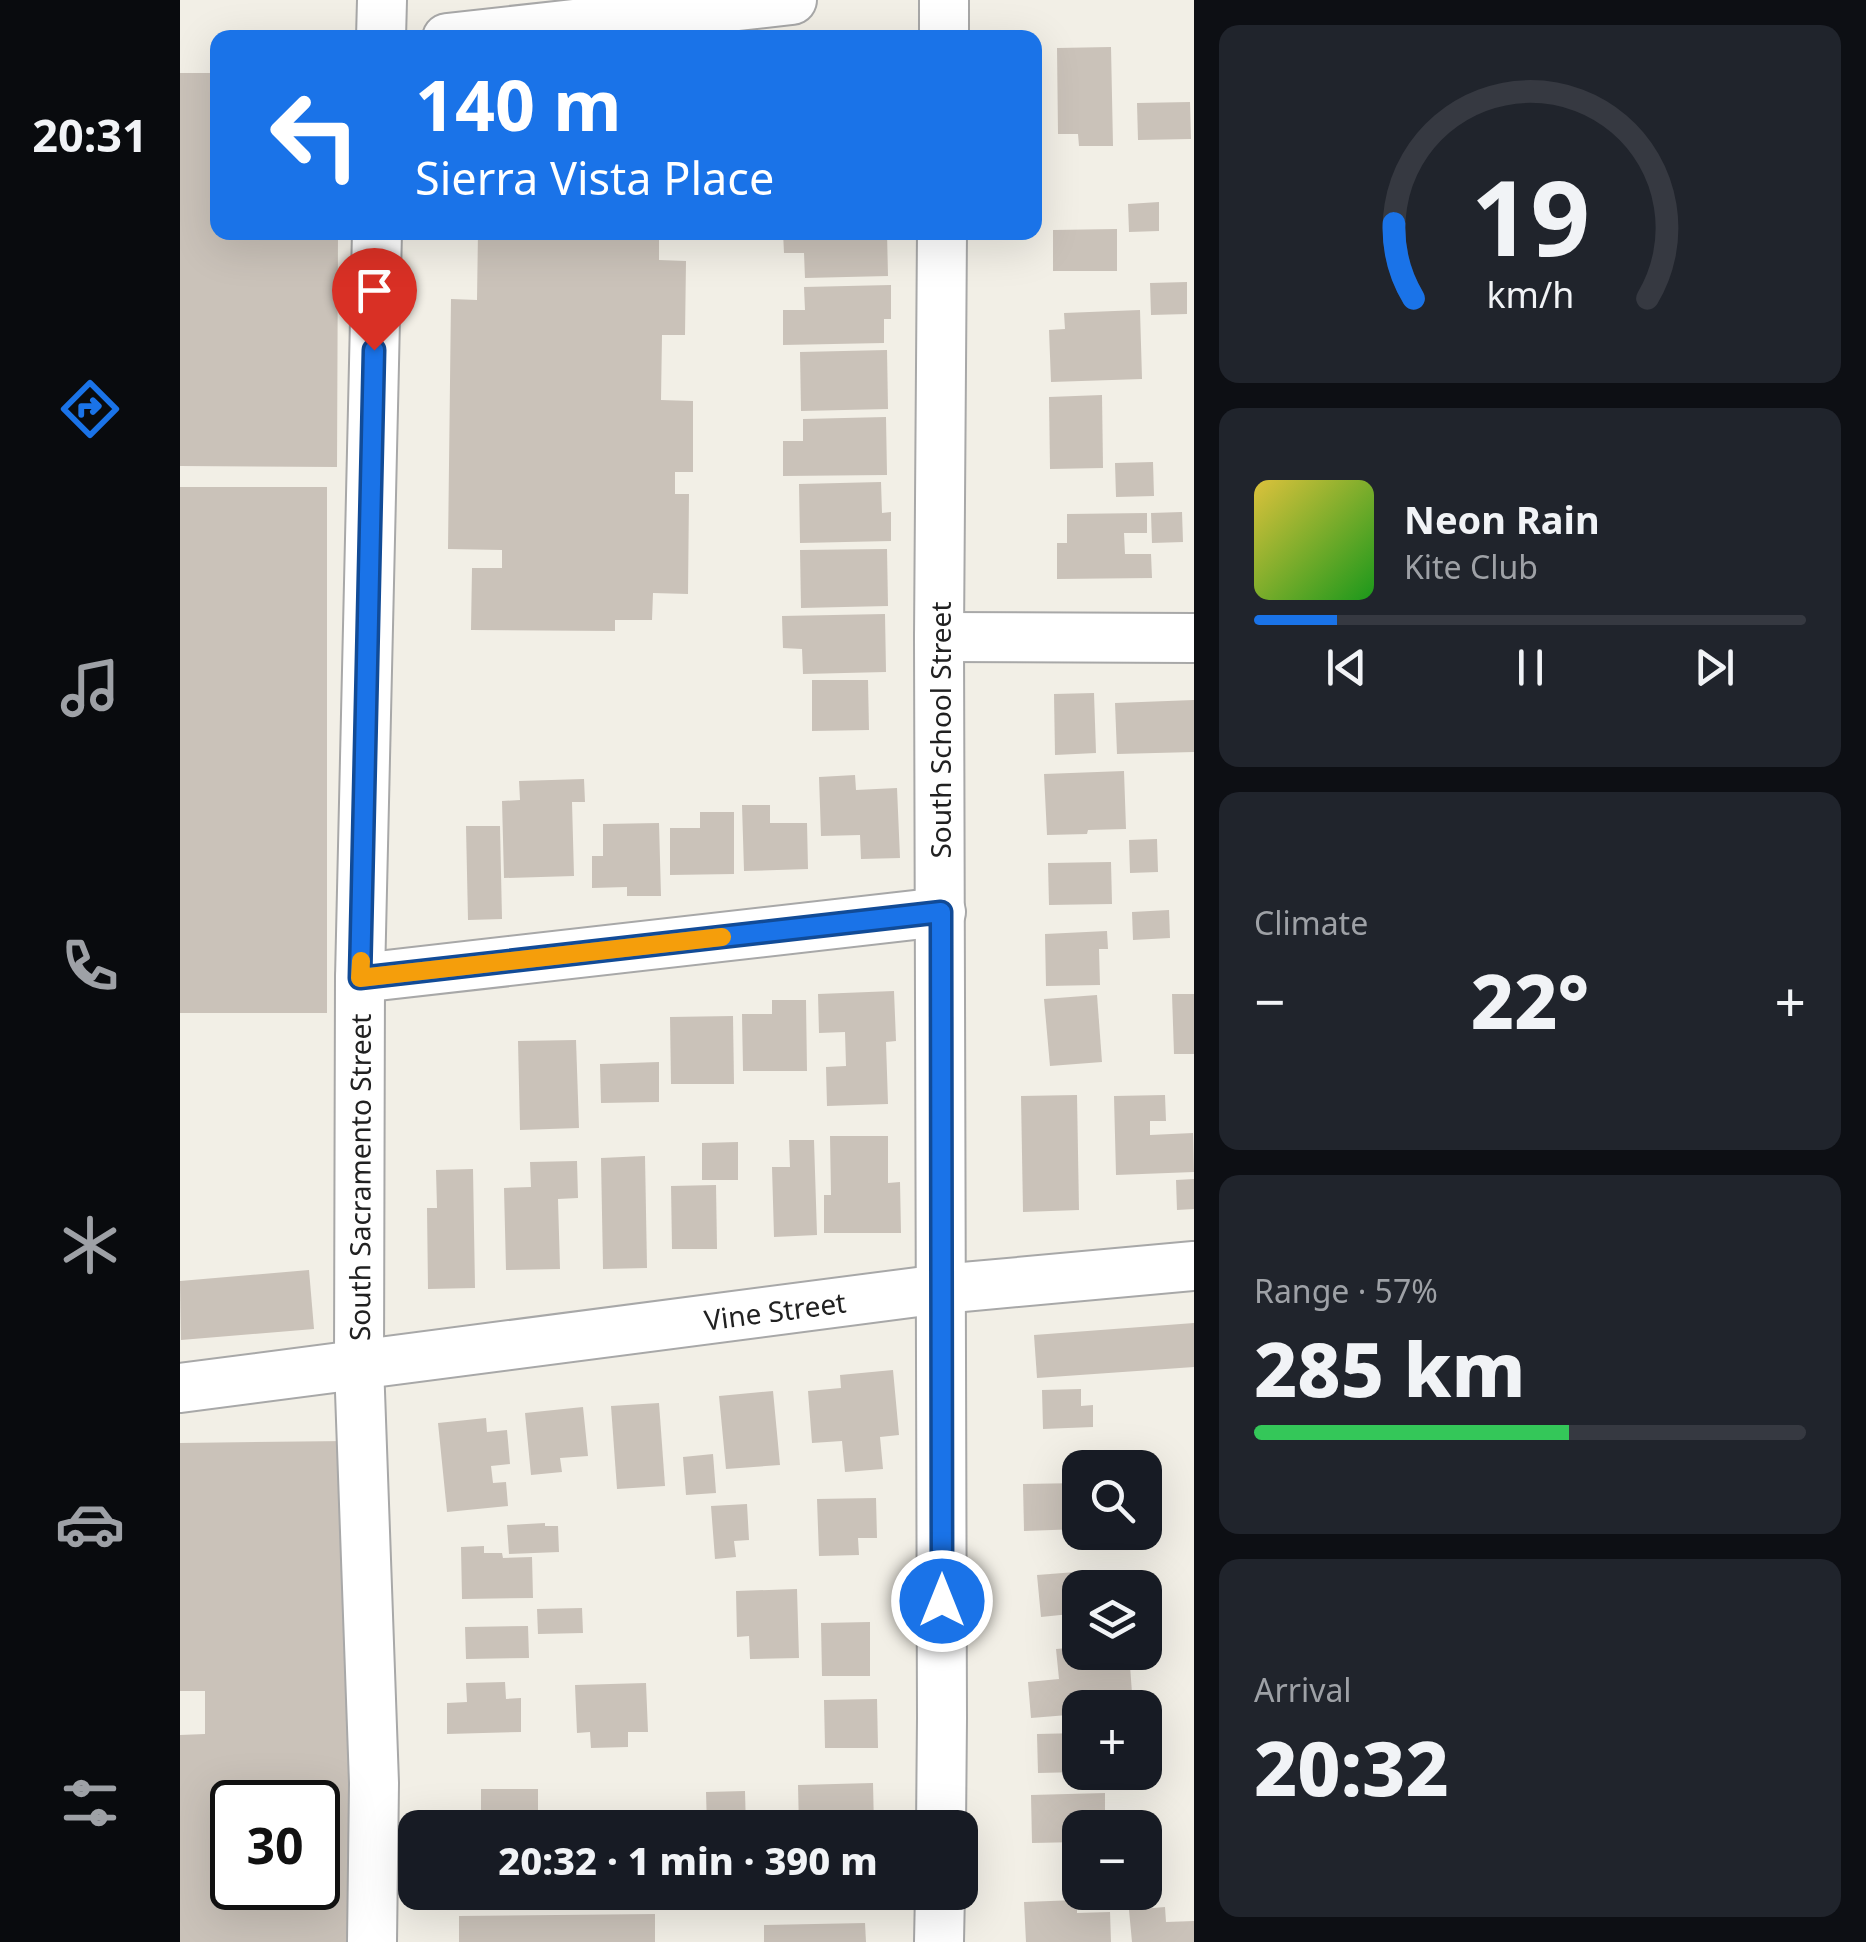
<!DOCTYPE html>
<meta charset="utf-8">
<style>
body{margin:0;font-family:"Noto Sans",sans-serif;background:#20242c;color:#f1f3f6;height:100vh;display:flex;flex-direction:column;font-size:38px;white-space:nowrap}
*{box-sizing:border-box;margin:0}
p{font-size:32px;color:#9ea1a6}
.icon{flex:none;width:55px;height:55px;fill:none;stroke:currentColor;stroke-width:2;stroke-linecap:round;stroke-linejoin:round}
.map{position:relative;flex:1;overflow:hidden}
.sheet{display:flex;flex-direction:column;gap:25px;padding:25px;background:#0d0f14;width:672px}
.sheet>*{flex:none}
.hud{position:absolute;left:30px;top:30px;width:832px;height:210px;border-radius:20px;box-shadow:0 10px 40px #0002;background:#1a73e8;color:#fff;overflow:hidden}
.controls{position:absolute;left:882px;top:1450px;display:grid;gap:20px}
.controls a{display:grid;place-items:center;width:100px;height:100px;border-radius:20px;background:#171b24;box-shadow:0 10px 40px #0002;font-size:50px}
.speed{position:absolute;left:30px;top:1780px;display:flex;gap:20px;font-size:50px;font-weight:700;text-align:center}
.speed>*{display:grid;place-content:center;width:130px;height:130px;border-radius:50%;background:#171b24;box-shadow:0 10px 40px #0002;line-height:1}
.speed .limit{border:5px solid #111;border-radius:15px;background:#fff;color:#111}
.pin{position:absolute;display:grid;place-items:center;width:85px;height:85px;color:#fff;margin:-102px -42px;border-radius:50% 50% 50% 0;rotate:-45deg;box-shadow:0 0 10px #0007}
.pin .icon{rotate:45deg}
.me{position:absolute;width:110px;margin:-55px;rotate:0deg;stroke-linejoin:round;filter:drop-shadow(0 0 8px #0008)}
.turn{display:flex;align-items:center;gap:35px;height:210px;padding:0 40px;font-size:45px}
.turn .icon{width:130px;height:130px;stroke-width:2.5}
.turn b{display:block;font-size:70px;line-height:85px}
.big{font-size:75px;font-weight:800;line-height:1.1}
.sheet .widget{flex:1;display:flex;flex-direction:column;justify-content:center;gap:15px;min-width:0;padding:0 35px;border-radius:20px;background:#20242c}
.sheet .dial{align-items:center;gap:0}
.dial svg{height:260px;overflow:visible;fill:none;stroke:#363941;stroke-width:7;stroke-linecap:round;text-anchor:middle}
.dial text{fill:#f1f3f6;stroke:none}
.song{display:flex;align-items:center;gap:30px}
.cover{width:120px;height:120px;border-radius:15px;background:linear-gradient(135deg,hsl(50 70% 55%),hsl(120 70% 35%))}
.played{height:10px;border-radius:5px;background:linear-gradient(90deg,#1a73e8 15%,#363941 15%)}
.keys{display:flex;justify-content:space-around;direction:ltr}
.heat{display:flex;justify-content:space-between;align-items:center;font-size:55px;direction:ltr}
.charge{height:15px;border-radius:8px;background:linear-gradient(90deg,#34c759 57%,#363941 0)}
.trip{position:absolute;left:218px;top:1810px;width:580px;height:100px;border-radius:20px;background:#171b24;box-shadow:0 10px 40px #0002;font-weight:800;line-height:100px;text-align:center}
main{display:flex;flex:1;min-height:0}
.tabs{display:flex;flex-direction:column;width:180px;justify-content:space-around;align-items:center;background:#090b0e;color:#9ea1a6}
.tabs .icon{width:70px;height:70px}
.tabs .current{color:#1a73e8}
.tabs b{font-size:45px;color:#f1f3f6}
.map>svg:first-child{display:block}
</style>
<main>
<nav class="tabs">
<b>20:31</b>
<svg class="icon current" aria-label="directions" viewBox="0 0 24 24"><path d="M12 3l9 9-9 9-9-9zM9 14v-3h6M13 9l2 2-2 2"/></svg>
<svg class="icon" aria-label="music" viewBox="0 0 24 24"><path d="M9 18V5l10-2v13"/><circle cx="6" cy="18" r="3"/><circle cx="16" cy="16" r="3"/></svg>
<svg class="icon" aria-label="phone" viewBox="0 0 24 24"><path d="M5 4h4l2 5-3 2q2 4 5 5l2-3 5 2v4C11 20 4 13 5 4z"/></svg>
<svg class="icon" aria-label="climate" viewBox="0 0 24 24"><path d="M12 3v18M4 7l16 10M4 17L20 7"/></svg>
<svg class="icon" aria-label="car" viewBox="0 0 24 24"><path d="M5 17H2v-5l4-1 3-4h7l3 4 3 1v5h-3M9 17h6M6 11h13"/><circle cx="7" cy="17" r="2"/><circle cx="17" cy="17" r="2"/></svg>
<svg class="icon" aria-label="filters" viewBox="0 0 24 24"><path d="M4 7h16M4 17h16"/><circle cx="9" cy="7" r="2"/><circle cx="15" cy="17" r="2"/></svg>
</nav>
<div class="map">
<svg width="1014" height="1942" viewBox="0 0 1014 1942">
<rect width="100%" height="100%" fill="#f2efe6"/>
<!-- building -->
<g fill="#cac2b9" fill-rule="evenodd">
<polygon points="931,47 933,146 899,146 898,134 878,134 877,48"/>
<polygon points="0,73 38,73 38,232 158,232 157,467 0,466"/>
<polygon points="1010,102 1011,139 958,140 957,103"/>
<polygon points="979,202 979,231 949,232 948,204"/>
<polygon points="937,229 937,271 873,271 873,230"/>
<polygon points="298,232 479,232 479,260 506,261 505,335 482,335 481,400 513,401 513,472 495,472 495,494 509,494 508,594 473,593 472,620 435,620 435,631 291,630 292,568 322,568 322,550 268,549 271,299 297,300"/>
<polygon points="603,232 707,232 708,276 625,278 624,253 604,253"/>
<polygon points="1007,282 1007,314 971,315 970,283"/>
<polygon points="711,285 711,319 704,319 704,343 603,345 603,310 625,310 624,287"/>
<polygon points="960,310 962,379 871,382 869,330 885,329 884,313"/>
<polygon points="707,350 708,409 621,411 620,352"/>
<polygon points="922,395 923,468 870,469 869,397"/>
<polygon points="706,417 707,475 603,476 603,441 623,441 623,419"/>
<polygon points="973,462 974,496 936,497 935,463"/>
<polygon points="701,482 702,513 711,512 711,541 620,543 619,484"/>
<rect x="0" y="487" width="147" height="526"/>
<polygon points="1002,512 1003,542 972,543 971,513"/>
<polygon points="967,513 967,533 944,533 945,554 971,554 972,578 877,579 877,543 887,543 887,514"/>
<polygon points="707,549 708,606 621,608 620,550"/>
<polygon points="705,614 706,672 623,674 622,649 603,648 602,616"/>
<polygon points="632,680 688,680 689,730 632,731"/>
<polygon points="914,693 916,753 875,755 874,694"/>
<polygon points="1014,700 1014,752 937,754 935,703"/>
<polygon points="944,771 946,829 908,830 907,834 867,835 864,774"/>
<polygon points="675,775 676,790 717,788 720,858 681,859 680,835 641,836 639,777"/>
<polygon points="404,779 405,802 392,802 394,876 324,878 322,801 340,800 339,781"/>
<polygon points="562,805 590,805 590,823 627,823 628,869 564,871"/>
<polygon points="520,812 554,812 554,874 490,875 490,828 520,828"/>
<polygon points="479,823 481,896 447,896 447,887 412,888 412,856 423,856 423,824"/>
<polygon points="286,826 320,826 322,919 288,920"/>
<polygon points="977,839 978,872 950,873 949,840"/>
<polygon points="931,862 932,904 869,905 868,863"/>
<polygon points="989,910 990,938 953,940 952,912"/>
<polygon points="927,931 928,949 919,949 920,985 866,986 865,934"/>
<polygon points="714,991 716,1041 706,1042 708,1104 647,1106 646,1067 666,1066 665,1032 639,1033 638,994"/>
<polygon points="992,994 1014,994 1014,1054 994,1054"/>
<polygon points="917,995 922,1062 870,1066 864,999"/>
<polygon points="592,1000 626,1000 627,1071 563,1071 562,1014 592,1014"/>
<polygon points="553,1016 554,1084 491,1084 490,1017"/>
<polygon points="396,1040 399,1128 340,1130 338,1041"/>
<polygon points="479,1062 479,1102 421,1103 420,1064"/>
<polygon points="897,1095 899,1210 843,1212 841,1096"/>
<polygon points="985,1095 986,1121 970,1121 970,1135 1013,1133 1014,1172 936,1175 934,1096"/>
<polygon points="650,1136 708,1136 708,1183 720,1182 721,1233 644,1233 644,1195 651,1195"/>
<polygon points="609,1140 634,1140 637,1235 594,1237 592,1167 610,1167"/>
<polygon points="558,1142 558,1180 522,1180 522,1143"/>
<polygon points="465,1156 467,1268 423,1269 421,1158"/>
<polygon points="397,1161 398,1198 378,1199 380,1269 326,1270 324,1188 351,1187 350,1162"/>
<polygon points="293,1169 295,1288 248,1289 247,1208 257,1208 256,1170"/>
<polygon points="1014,1179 1014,1209 997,1210 996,1180"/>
<polygon points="536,1185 537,1249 492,1249 491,1186"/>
<polygon points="129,1270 134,1329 1,1340 0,1281"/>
<polygon points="1014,1323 1014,1367 857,1378 854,1335"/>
<polygon points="713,1370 719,1435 700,1437 703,1469 665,1472 662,1441 632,1443 628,1391 661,1388 660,1375"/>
<polygon points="901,1389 901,1406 913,1405 913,1427 863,1429 862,1390"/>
<polygon points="593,1391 600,1465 546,1469 539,1396"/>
<polygon points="479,1403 485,1486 437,1489 431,1406"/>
<polygon points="403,1407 408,1456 380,1458 382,1472 351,1475 345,1413"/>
<polygon points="306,1418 307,1432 327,1430 330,1464 311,1466 313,1483 326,1482 328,1506 267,1512 258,1423"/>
<path d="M 167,1441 L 172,1942 L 0,1942 L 0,1735 L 25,1734 L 25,1691 L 0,1691 L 0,1443 ZM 52,1802 L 138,1802 L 138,1888 L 52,1888 Z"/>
<polygon points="533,1454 536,1493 506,1495 503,1457"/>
<polygon points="900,1483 900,1529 844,1531 843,1484"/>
<polygon points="696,1498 697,1538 678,1538 679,1555 639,1556 637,1499"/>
<polygon points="567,1504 569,1540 554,1541 556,1557 535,1559 531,1506"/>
<polygon points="365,1523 365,1526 378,1526 379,1552 329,1554 327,1525"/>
<polygon points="304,1546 304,1553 322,1553 323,1558 352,1557 353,1598 282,1599 281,1547"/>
<polygon points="909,1571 911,1588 900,1588 900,1613 861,1617 857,1575"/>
<polygon points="617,1589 619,1658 570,1659 569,1636 557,1637 556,1591"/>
<polygon points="402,1608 403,1633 358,1634 357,1609"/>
<polygon points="690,1622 690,1676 642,1676 641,1623"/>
<polygon points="348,1626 349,1658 286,1659 285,1627"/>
<polygon points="900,1647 900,1652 949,1652 952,1693 933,1694 934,1708 900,1708 900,1714 851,1718 848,1682 879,1679 876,1649"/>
<polygon points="325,1682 326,1699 341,1698 341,1732 267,1734 267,1703 287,1702 286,1683"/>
<polygon points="466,1683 468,1732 448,1732 448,1747 411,1748 410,1732 397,1733 395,1685"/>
<polygon points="697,1699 698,1748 645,1748 644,1700"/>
<polygon points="965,1715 969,1715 970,1747 965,1747"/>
<polygon points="900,1733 900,1772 858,1773 857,1734"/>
<polygon points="693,1783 694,1828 619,1828 618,1785"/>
<polygon points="301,1789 358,1789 358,1814 340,1815 340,1828 301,1828"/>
<polygon points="565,1791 566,1828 527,1828 526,1792"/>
<polygon points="925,1793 925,1828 900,1828 900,1842 852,1843 851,1795"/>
<polygon points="637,1892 688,1892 688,1902 637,1903"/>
<polygon points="897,1900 897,1913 930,1912 931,1942 846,1942 844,1902"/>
<polygon points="985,1907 986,1922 1014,1921 1014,1942 952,1942 949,1910"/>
<polygon points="475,1914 475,1942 279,1942 279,1916"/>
<polygon points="685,1923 686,1942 584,1942 584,1925"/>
</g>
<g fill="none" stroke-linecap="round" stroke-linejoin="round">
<defs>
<g id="minor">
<polyline points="201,38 202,0"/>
<polyline points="267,38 612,0"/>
<polyline points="764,38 764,0"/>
<polyline points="759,637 1014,638"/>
<polyline points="180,978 761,912"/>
<path id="s1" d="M 0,1388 L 761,1289 L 1014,1266"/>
<polyline points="761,1828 762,1718 759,637 762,232"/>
<path id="s2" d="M 192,1942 L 194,1783 L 179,1364 L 180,978 L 197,232"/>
<polyline points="759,1942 760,1892"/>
</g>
</defs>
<!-- minor casing -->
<use href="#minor" stroke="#a8a8a8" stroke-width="52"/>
<!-- minor -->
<use href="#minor" stroke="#fff" stroke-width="48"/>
</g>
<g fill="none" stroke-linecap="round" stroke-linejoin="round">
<defs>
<polyline id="route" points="194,350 180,978 761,912 762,1601"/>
</defs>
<!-- route casing -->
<use href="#route" stroke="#114b97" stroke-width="25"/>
<!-- route -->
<use href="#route" stroke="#1a73e8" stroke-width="18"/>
<!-- slow -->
<polyline stroke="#f59e0b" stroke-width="18" points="181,961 180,978 542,937"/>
</g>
<g text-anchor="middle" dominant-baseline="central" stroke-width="9" stroke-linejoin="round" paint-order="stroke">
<!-- street labels -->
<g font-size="28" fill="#212121" stroke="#fff">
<text transform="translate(760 730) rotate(-90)">South School Street</text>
<text stroke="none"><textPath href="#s2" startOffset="765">South Sacramento Street</textPath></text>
<text stroke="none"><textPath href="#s1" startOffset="600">Vine Street</textPath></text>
</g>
</g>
</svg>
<div class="controls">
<a><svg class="icon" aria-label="search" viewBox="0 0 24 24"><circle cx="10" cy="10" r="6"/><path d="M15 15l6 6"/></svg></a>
<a><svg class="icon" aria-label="layers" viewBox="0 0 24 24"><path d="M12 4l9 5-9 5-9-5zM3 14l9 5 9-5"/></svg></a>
<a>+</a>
<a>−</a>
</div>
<div class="speed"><div class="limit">30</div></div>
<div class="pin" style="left:194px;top:350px;background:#d93025"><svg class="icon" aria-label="arrive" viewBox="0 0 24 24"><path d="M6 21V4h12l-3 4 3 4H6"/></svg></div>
<svg class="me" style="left:762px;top:1601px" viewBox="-20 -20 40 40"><circle r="17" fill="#1a73e8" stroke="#fff" stroke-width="3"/><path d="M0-11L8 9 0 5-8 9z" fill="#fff"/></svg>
<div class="trip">20:32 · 1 min · 390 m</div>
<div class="hud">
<div class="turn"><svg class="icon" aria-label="left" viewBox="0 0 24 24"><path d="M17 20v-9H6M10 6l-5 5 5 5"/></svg><div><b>140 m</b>Sierra Vista Place</div></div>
</div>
</div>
<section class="sheet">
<div class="widget dial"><svg viewBox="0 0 100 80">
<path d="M14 69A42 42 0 1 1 86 69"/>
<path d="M14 69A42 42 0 0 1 8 46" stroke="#1a73e8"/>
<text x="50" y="56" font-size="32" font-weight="700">19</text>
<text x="50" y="72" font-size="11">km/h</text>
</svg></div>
<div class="widget">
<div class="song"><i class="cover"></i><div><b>Neon Rain</b><p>Kite Club</p></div></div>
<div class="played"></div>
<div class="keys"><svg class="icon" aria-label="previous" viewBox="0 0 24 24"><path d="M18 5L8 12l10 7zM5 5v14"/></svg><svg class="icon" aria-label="pause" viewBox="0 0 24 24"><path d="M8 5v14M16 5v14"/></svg><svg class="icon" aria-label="next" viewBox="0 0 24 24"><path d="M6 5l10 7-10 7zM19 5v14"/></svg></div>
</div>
<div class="widget"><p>Climate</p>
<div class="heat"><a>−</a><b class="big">22°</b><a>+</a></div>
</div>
<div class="widget"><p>Range · 57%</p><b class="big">285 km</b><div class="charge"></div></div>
<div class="widget"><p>Arrival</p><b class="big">20:32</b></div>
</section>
</main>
